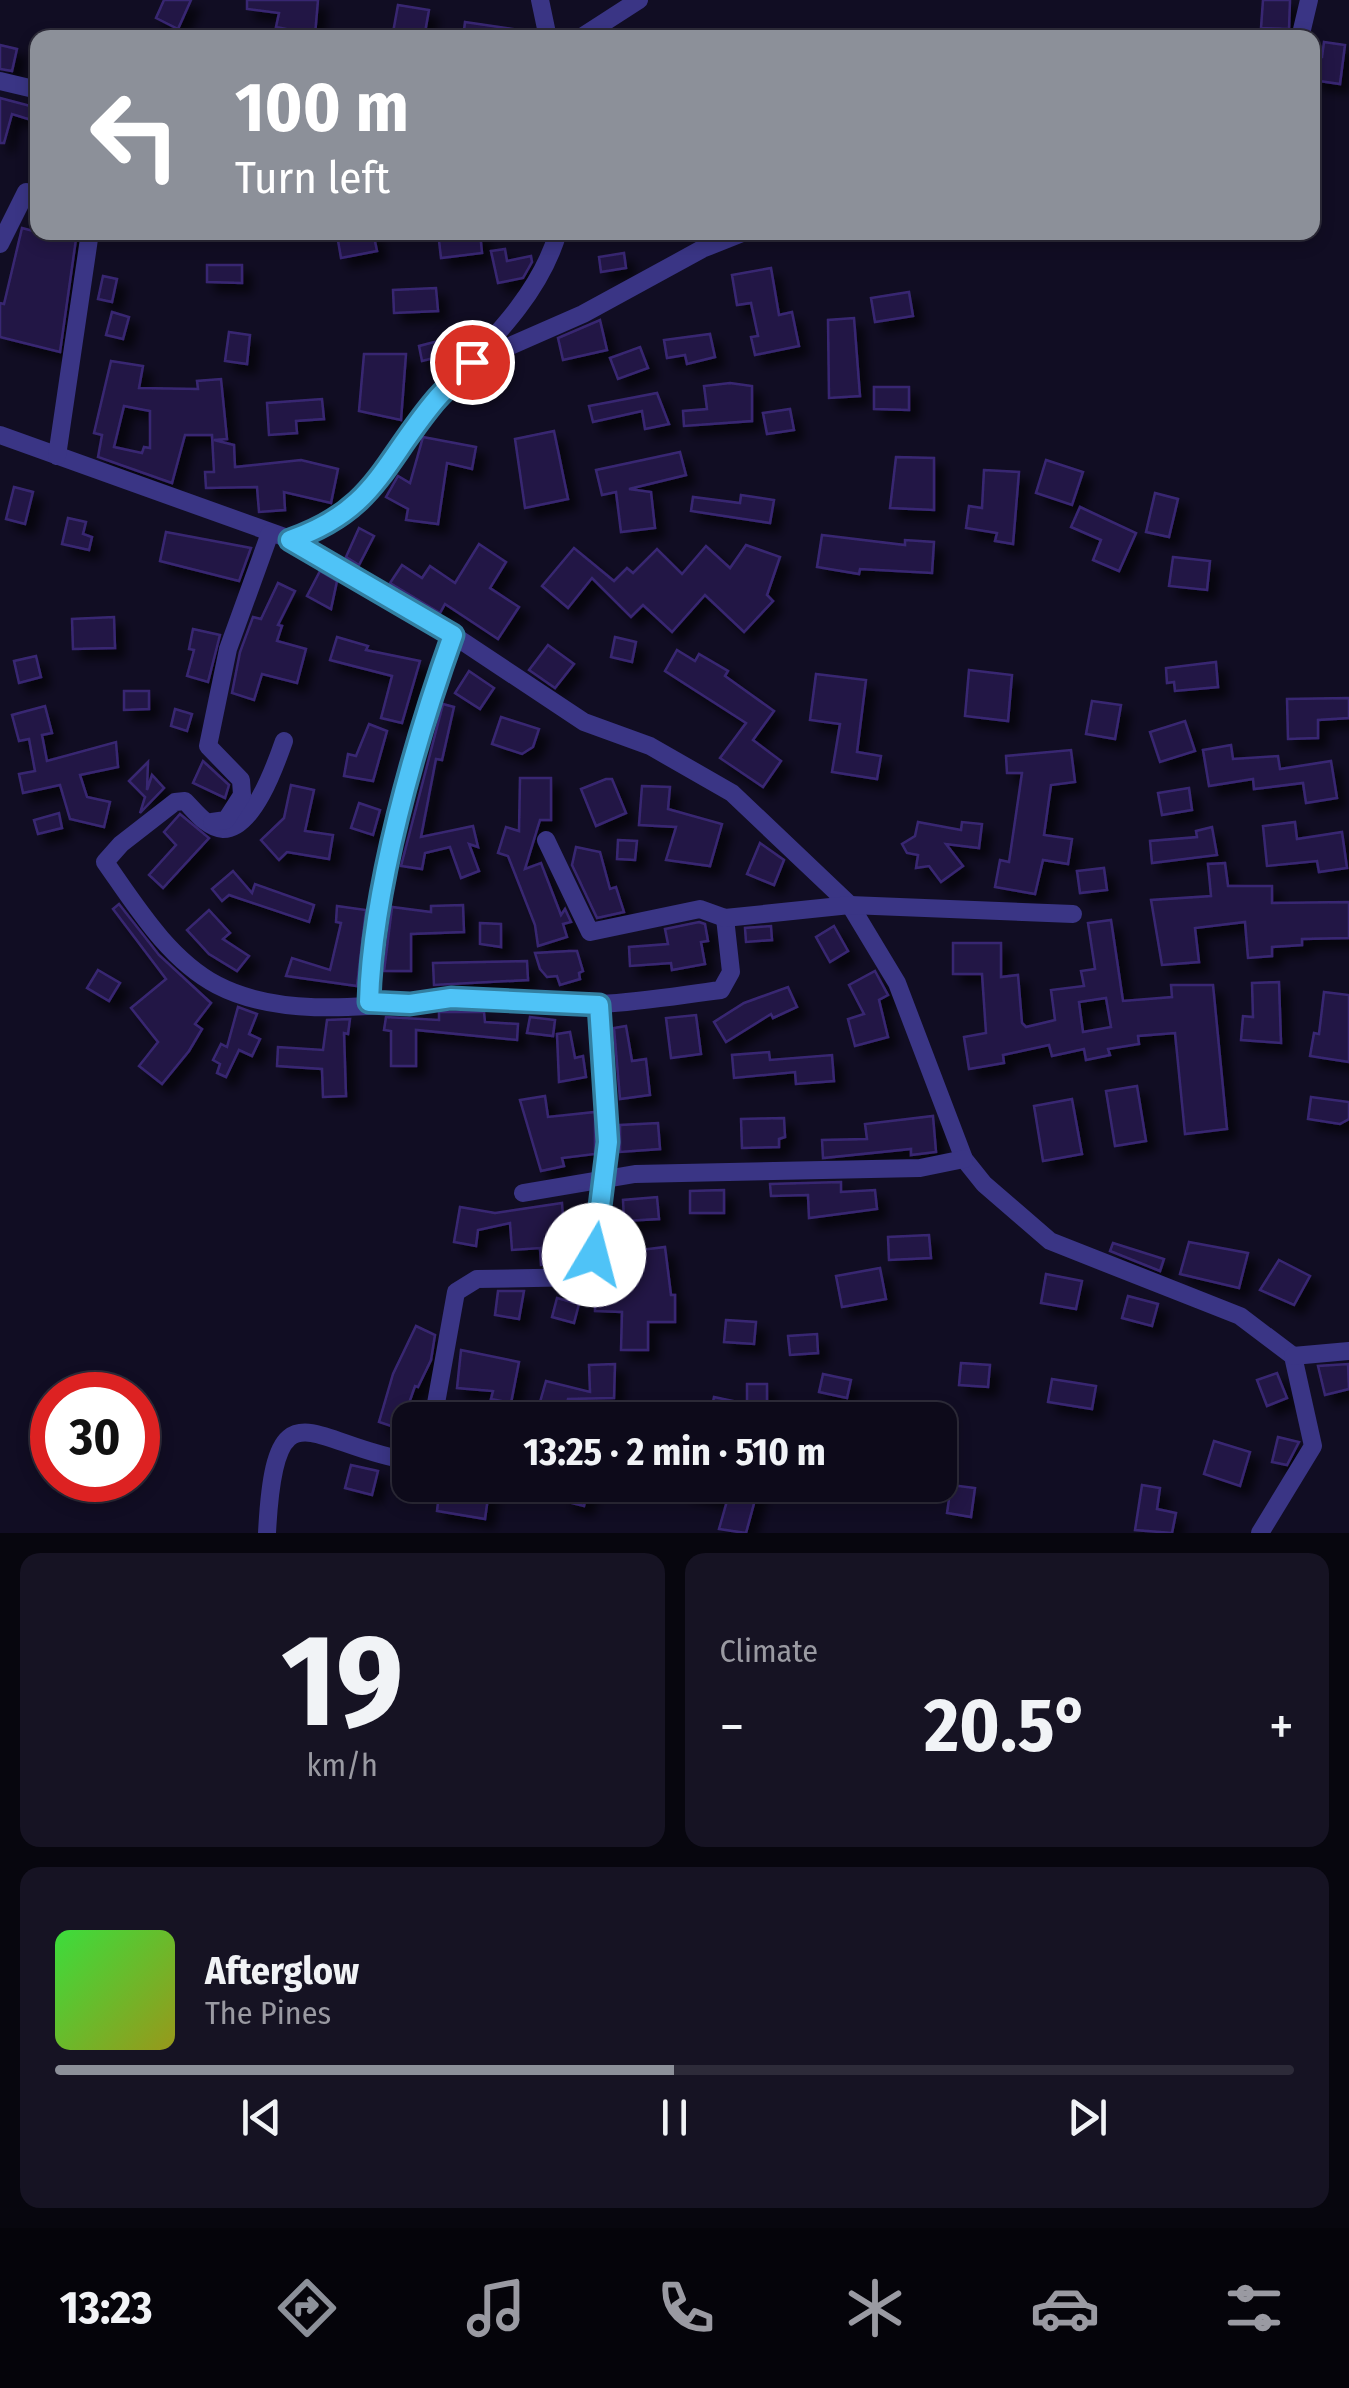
<!DOCTYPE html>
<meta charset="utf-8">
<style>
body{margin:0;font-family:"Fira Sans Condensed",sans-serif;background:#161323;color:#f1f3f6;height:100vh;display:flex;flex-direction:column;font-size:38px;white-space:nowrap}
*{box-sizing:border-box;margin:0}
p{font-size:32px;color:#9a9aa2}
.icon{flex:none;width:55px;height:55px;fill:none;stroke:currentColor;stroke-width:2;stroke-linecap:round;stroke-linejoin:round}
.map{position:relative;height:1533px;overflow:hidden}
.details{display:flex;flex-direction:column;gap:20px;padding:20px;background:#07060e;flex:1}
.details>*{flex:none}
.guide{position:absolute;left:30px;top:30px;width:1290px;height:210px;border-radius:20px;box-shadow:0 5px 15px #0003,0 0 0 2px #2d2b39;background:#8c9099;color:#fff;overflow:hidden}
.speed{position:absolute;left:30px;top:1372px;display:flex;gap:20px;font-size:50px;font-weight:700;text-align:center}
.speed>*{display:grid;place-content:center;width:130px;height:130px;border-radius:50%;background:#0d0a1a;box-shadow:0 5px 15px #0003,0 0 0 2px #2d2b39;line-height:1}
.speed .limit{border:15px solid #d22;background:#fff;color:#111}
.pin{position:absolute;display:grid;place-items:center;width:85px;height:85px;color:#fff;margin:-42px;border:5px solid #fff;border-radius:50%;box-shadow:0 2px 10px #0007}
.me{position:absolute;width:110px;margin:-55px;rotate:8deg;stroke-linejoin:round;filter:drop-shadow(0 0 8px #0008)}
.turn{display:flex;align-items:center;gap:35px;height:210px;padding:0 40px;font-size:45px}
.turn .icon{width:130px;height:130px;stroke-width:2.5}
.turn b{display:block;font-size:70px;line-height:85px}
.big{font-size:75px;font-weight:700;line-height:1.1}
.details .widget{flex:1;display:flex;flex-direction:column;justify-content:center;gap:15px;min-width:0;padding:0 35px;border-radius:20px;background:#161323}
.details .dial{align-items:center;gap:0}
.dial b{font-size:130px;line-height:1}
.song{display:flex;align-items:center;gap:30px}
.cover{width:120px;height:120px;border-radius:15px;background:linear-gradient(135deg,hsl(120 70% 55%),hsl(60 70% 35%))}
.played{height:10px;border-radius:5px;background:linear-gradient(90deg,#8c9099 50%,#2d2b39 50%)}
.keys{display:flex;justify-content:space-around;direction:ltr}
.heat{display:flex;justify-content:space-between;align-items:center;font-size:55px;direction:ltr}
.details .tiles{flex:1;display:grid;gap:20px;grid-template-columns:1fr 1fr}
.widget:last-child{grid-column:span 2}
.trip{position:absolute;left:392px;top:1402px;width:565px;height:100px;border-radius:20px;background:#0d0a1a;box-shadow:0 5px 15px #0003,0 0 0 2px #2d2b39;font-weight:700;line-height:100px;text-align:center}
.tab-bar{display:flex;height:160px;justify-content:space-around;align-items:center;background:#05040a;color:#9a9aa2}
.tab-bar .icon{width:70px;height:70px}
.tab-bar .on{color:#8c9099}
.tab-bar b{font-size:45px;color:#f1f3f6}
.map>svg:first-child{display:block}
</style>
<div class="map">
<svg width="1349" height="1533" viewBox="0 0 1349 1533">
<defs>
<filter id="shadow"><feDropShadow dx="9" dy="9" stdDeviation="5" flood-color="#0009"/></filter>
</defs>
<rect width="100%" height="100%" fill="#110d23"/>
<!-- building -->
<g fill="#221845" stroke="#392872" stroke-width="2.5" fill-rule="evenodd" filter="url(#shadow)">
<polygon points="164,0 191,0 178,29 156,18"/>
<polygon points="247,0 318,0 315,35 276,27 279,13 247,9"/>
<polygon points="1263,0 1290,0 1289,29 1261,28"/>
<polygon points="398,5 429,10 424,38 392,38"/>
<polygon points="465,22 513,29 512,38 463,38"/>
<polygon points="1324,42 1345,45 1340,84 1312,80 1312,56 1322,57"/>
<polygon points="0,45 17,49 12,71 0,69"/>
<polygon points="0,98 38,108 38,122 12,114 4,143 0,143"/>
<polygon points="22,228 60,238 62,232 77,232 60,352 0,337 0,303 4,304"/>
<polygon points="373,232 377,251 341,258 337,235"/>
<polygon points="438,232 480,232 482,253 441,258"/>
<polygon points="505,249 507,261 531,256 532,262 523,278 498,283 491,251"/>
<polygon points="624,253 626,268 601,272 599,257"/>
<polygon points="207,265 242,265 242,283 207,282"/>
<polygon points="771,268 779,315 792,312 799,346 755,355 751,337 758,336 751,303 737,305 732,275"/>
<polygon points="103,276 117,279 112,302 98,299"/>
<polygon points="436,288 438,311 394,313 393,290"/>
<polygon points="909,292 913,316 875,322 871,298"/>
<polygon points="112,312 129,317 123,339 106,335"/>
<polygon points="854,318 860,396 829,398 828,320"/>
<polygon points="600,320 607,350 563,360 558,338"/>
<polygon points="229,332 250,335 247,364 225,361"/>
<polygon points="710,334 715,357 687,364 685,355 667,358 664,340"/>
<polygon points="442,340 446,355 422,361 419,346"/>
<polygon points="640,347 648,368 618,379 610,358"/>
<polygon points="364,354 406,354 401,420 359,411"/>
<path d="M 111,361 L 143,366 L 139,388 L 198,389 L 197,381 L 221,379 L 227,439 L 214,440 L 234,445 L 235,467 L 301,460 L 338,469 L 331,503 L 284,492 L 285,510 L 259,512 L 257,487 L 206,488 L 205,472 L 214,472 L 212,435 L 185,435 L 172,483 L 98,457 L 102,435 L 94,433 ZM 124,406 L 150,411 L 150,448 L 144,447 L 142,453 L 114,447 Z"/>
<polygon points="730,383 752,386 752,421 684,426 683,411 707,409 704,386"/>
<polygon points="874,387 909,387 909,410 874,409"/>
<polygon points="657,393 669,424 645,429 642,411 593,422 589,406"/>
<polygon points="322,399 324,419 296,421 297,433 269,435 267,403"/>
<polygon points="790,409 794,430 767,434 763,413"/>
<polygon points="554,431 568,499 525,508 515,439"/>
<polygon points="423,437 476,447 472,469 447,463 438,524 406,520 408,509 386,497 398,476 410,483"/>
<polygon points="680,452 686,475 629,489 651,492 655,528 621,532 616,492 602,495 596,470"/>
<polygon points="896,457 934,458 934,510 890,508"/>
<polygon points="1046,460 1083,472 1072,505 1036,493"/>
<polygon points="984,470 1019,472 1013,544 995,541 997,533 966,528 969,506 982,508"/>
<polygon points="14,487 33,492 25,524 6,519"/>
<polygon points="1155,493 1178,499 1169,537 1146,532"/>
<polygon points="741,495 774,500 770,523 691,511 693,497 740,503"/>
<polygon points="1080,507 1136,533 1119,571 1093,560 1101,540 1071,527"/>
<polygon points="68,518 86,522 83,534 92,537 89,550 62,544"/>
<polygon points="359,528 374,536 359,565 346,557"/>
<polygon points="166,532 251,548 239,581 160,561"/>
<polygon points="822,535 905,545 905,540 934,542 932,573 860,569 859,574 817,567"/>
<polygon points="479,544 506,562 490,588 519,607 498,639 445,604 440,613 390,583 402,565 422,578 430,566 455,583"/>
<polygon points="746,545 780,557 767,595 773,601 744,632 705,595 672,632 643,605 631,617 592,578 568,608 542,586 574,548 614,581 627,568 633,573 657,549 682,574 706,546 730,568"/>
<polygon points="1173,557 1210,561 1207,590 1169,586"/>
<polygon points="320,571 337,581 331,609 307,596"/>
<polygon points="278,583 295,591 278,625 282,626 277,641 306,649 297,683 262,674 254,700 232,693 240,652 253,617 261,619"/>
<polygon points="114,617 115,648 73,649 72,619"/>
<polygon points="193,629 220,635 208,682 187,676 194,650 189,649"/>
<polygon points="337,637 368,646 366,650 420,661 402,723 381,718 392,676 330,660"/>
<polygon points="615,637 636,642 632,662 611,657"/>
<polygon points="548,645 574,664 555,688 529,670"/>
<polygon points="677,650 695,661 699,654 728,671 725,676 774,711 753,740 781,761 763,787 720,758 746,723 665,671"/>
<polygon points="36,656 41,677 19,683 14,661"/>
<polygon points="1216,662 1218,687 1175,691 1174,682 1167,683 1166,668"/>
<polygon points="969,670 1012,675 1008,721 965,716"/>
<polygon points="469,671 494,688 480,709 455,693"/>
<polygon points="816,674 866,680 857,752 881,756 877,779 832,772 840,724 810,720"/>
<polygon points="124,691 149,691 149,709 124,710"/>
<polygon points="1349,698 1349,718 1318,720 1318,738 1288,739 1287,699"/>
<polygon points="1092,701 1121,705 1115,739 1086,734"/>
<polygon points="443,704 454,707 442,760 436,759 421,837 473,826 478,847 469,844 479,871 461,878 450,847 425,853 422,869 401,866"/>
<polygon points="45,706 52,733 42,735 47,761 116,742 118,767 80,775 87,797 110,802 104,827 70,819 60,785 23,793 19,774 35,771 29,739 19,741 12,715"/>
<polygon points="175,709 192,714 187,731 171,726"/>
<polygon points="501,717 539,729 533,747 522,754 492,744"/>
<polygon points="1185,721 1195,751 1160,762 1150,732"/>
<polygon points="369,724 387,731 373,781 344,776 348,754 356,756"/>
<polygon points="1231,745 1233,759 1278,756 1280,769 1331,761 1337,798 1306,803 1303,783 1254,789 1253,779 1209,786 1203,750"/>
<polygon points="1071,750 1075,782 1051,785 1044,835 1072,839 1068,864 1043,860 1035,894 995,887 1000,860 1009,862 1022,773 1007,773 1006,756"/>
<polygon points="203,761 229,785 225,798 193,783"/>
<polygon points="148,762 147,790 152,775 164,788 140,813 145,797 129,781"/>
<polygon points="520,778 551,778 551,820 540,820 525,869 541,863 561,915 565,909 571,922 563,924 567,937 538,946 535,925 508,856 498,853 506,827 519,831"/>
<polygon points="606,779 612,779 626,813 596,826 581,789"/>
<polygon points="291,785 314,790 305,831 333,835 329,859 287,852 279,860 261,840 284,818"/>
<polygon points="642,786 670,787 668,809 722,824 710,866 666,860 676,827 639,825"/>
<polygon points="1189,788 1192,810 1162,815 1158,793"/>
<polygon points="359,803 380,810 373,835 351,828"/>
<polygon points="59,813 62,828 38,834 34,820"/>
<polygon points="180,814 209,838 163,888 149,875 176,845 164,832"/>
<polygon points="918,822 961,830 962,822 982,824 979,848 946,844 963,866 941,882 929,866 916,868 918,855 907,853 902,844 915,836"/>
<polygon points="1295,822 1297,839 1342,832 1347,868 1319,872 1317,861 1267,866 1263,826"/>
<polygon points="1212,827 1217,855 1152,863 1150,841 1197,837 1196,831"/>
<polygon points="618,840 637,841 635,860 617,859"/>
<polygon points="760,843 784,860 774,885 747,874"/>
<polygon points="576,847 600,852 610,889 616,887 624,912 597,918 572,865"/>
<polygon points="1225,863 1228,886 1272,886 1272,903 1349,902 1349,938 1302,939 1302,945 1272,947 1272,956 1248,958 1245,922 1195,928 1199,962 1162,965 1151,900 1211,896 1208,864"/>
<polygon points="1104,868 1107,890 1080,893 1077,871"/>
<polygon points="233,871 252,893 255,884 314,905 309,922 229,895 222,901 212,889"/>
<polygon points="119,904 159,955 211,1003 195,1024 202,1029 189,1051 162,1084 139,1066 158,1042 131,1008 166,979 113,909"/>
<polygon points="463,905 464,932 411,934 411,971 384,971 392,907 431,912 431,906"/>
<polygon points="337,906 366,910 357,986 286,976 292,958 330,970 341,923 336,922"/>
<polygon points="209,910 230,933 223,939 249,956 237,971 209,954 187,930"/>
<path d="M 1111,920 L 1123,1001 L 1172,997 L 1171,985 L 1213,985 L 1227,1129 L 1185,1134 L 1175,1033 L 1138,1036 L 1139,1044 L 1108,1049 L 1110,1055 L 1086,1060 L 1084,1049 L 1052,1056 L 1049,1045 L 1003,1055 L 1004,1063 L 969,1069 L 964,1037 L 986,1033 L 982,974 L 953,974 L 953,943 L 1001,943 L 1001,977 L 1018,975 L 1022,1023 L 1026,1027 L 1055,1020 L 1051,990 L 1084,986 L 1081,971 L 1095,969 L 1088,923 ZM 1106,998 L 1111,1027 L 1083,1032 L 1079,1002 Z"/>
<polygon points="699,922 705,924 708,941 701,942 705,964 672,970 671,963 630,966 629,947 668,944 665,929"/>
<polygon points="480,923 501,924 501,947 480,944"/>
<polygon points="771,926 772,940 746,942 745,928"/>
<polygon points="834,926 848,951 830,962 816,937"/>
<polygon points="570,951 577,951 583,971 579,973 580,979 560,985 557,976 547,977 540,969 535,953"/>
<polygon points="527,961 528,980 434,985 433,963"/>
<polygon points="98,970 120,983 109,1001 87,988"/>
<polygon points="875,971 888,995 879,1000 888,1037 855,1046 848,1019 864,1014 849,985"/>
<polygon points="1279,982 1281,1043 1241,1040 1243,1016 1253,1017 1252,983"/>
<polygon points="788,987 797,1007 773,1018 771,1014 726,1042 714,1022 744,1003"/>
<polygon points="1324,992 1349,995 1349,1062 1310,1056 1314,1033 1319,1034"/>
<polygon points="238,1007 257,1014 249,1034 260,1039 252,1056 239,1050 226,1077 217,1073 220,1064 213,1060 221,1044 227,1047"/>
<polygon points="439,1012 484,1012 485,1022 518,1024 517,1040 416,1030 416,1066 391,1066 391,1031 384,1030 386,1017 439,1020"/>
<polygon points="696,1015 701,1054 671,1058 666,1018"/>
<polygon points="530,1017 555,1020 553,1036 527,1033"/>
<polygon points="350,1019 348,1034 344,1033 346,1096 323,1097 322,1069 277,1066 278,1047 323,1050 327,1020"/>
<polygon points="626,1026 632,1061 646,1059 650,1095 620,1099 614,1028"/>
<polygon points="570,1032 575,1058 583,1056 586,1077 559,1082 557,1034"/>
<polygon points="769,1052 770,1060 832,1055 834,1081 796,1084 795,1072 734,1078 732,1055"/>
<polygon points="1137,1086 1146,1141 1115,1146 1106,1091"/>
<polygon points="545,1096 548,1117 595,1112 595,1154 562,1158 564,1166 541,1171 520,1100"/>
<polygon points="1311,1097 1349,1102 1349,1119 1340,1124 1308,1119"/>
<polygon points="1072,1099 1082,1154 1043,1161 1034,1106"/>
<polygon points="933,1116 936,1152 911,1155 911,1149 823,1158 822,1140 867,1139 865,1124"/>
<polygon points="784,1118 785,1137 779,1139 779,1147 742,1148 741,1119"/>
<polygon points="658,1123 660,1149 620,1152 620,1125"/>
<polygon points="841,1182 841,1192 875,1190 877,1209 809,1218 808,1195 771,1196 770,1184"/>
<polygon points="724,1190 724,1213 690,1213 690,1191"/>
<polygon points="657,1197 659,1219 624,1221 623,1200"/>
<polygon points="562,1203 563,1217 588,1213 586,1232 575,1234 577,1262 541,1265 540,1248 512,1250 510,1223 478,1230 476,1246 454,1242 460,1207 495,1213"/>
<polygon points="929,1235 931,1258 889,1260 888,1237"/>
<polygon points="1189,1242 1248,1253 1239,1288 1180,1274"/>
<polygon points="1113,1243 1164,1259 1160,1271 1110,1251"/>
<polygon points="665,1247 671,1295 675,1295 675,1322 648,1322 648,1350 621,1350 622,1312 595,1311 595,1291 629,1291 629,1285 636,1285 632,1251"/>
<polygon points="1279,1260 1310,1276 1294,1305 1260,1290"/>
<polygon points="880,1268 886,1299 842,1307 836,1276"/>
<polygon points="1046,1274 1082,1281 1076,1309 1041,1303"/>
<polygon points="498,1291 524,1291 519,1319 495,1315"/>
<polygon points="1128,1296 1158,1304 1152,1326 1122,1318"/>
<polygon points="557,1298 579,1304 574,1323 552,1317"/>
<polygon points="726,1320 756,1322 754,1344 724,1342"/>
<polygon points="416,1326 435,1335 431,1360 418,1387 415,1386 400,1429 379,1422 393,1374"/>
<polygon points="817,1334 818,1353 790,1355 788,1336"/>
<polygon points="461,1350 519,1362 511,1403 491,1399 493,1391 457,1388"/>
<polygon points="961,1363 990,1365 988,1387 959,1385"/>
<polygon points="615,1364 614,1398 568,1399 564,1415 538,1409 546,1381 590,1392 589,1365"/>
<polygon points="1348,1364 1349,1389 1325,1395 1318,1366"/>
<polygon points="1277,1373 1287,1398 1267,1406 1257,1380"/>
<polygon points="823,1374 851,1380 847,1398 819,1392"/>
<polygon points="1052,1379 1096,1386 1092,1409 1048,1402"/>
<polygon points="747,1384 767,1384 767,1412 711,1411 714,1397 747,1404"/>
<polygon points="905,1405 945,1415 944,1420 901,1420"/>
<polygon points="1278,1437 1299,1442 1287,1465 1272,1462"/>
<polygon points="1214,1441 1250,1452 1240,1486 1204,1474"/>
<polygon points="351,1465 378,1471 372,1495 345,1488"/>
<polygon points="440,1485 489,1490 485,1519 437,1511"/>
<polygon points="568,1485 589,1485 584,1506 564,1501"/>
<polygon points="682,1485 759,1485 746,1533 719,1529 727,1501 682,1490"/>
<polygon points="951,1485 975,1488 971,1517 947,1513"/>
<polygon points="1142,1485 1160,1488 1157,1509 1176,1513 1172,1533 1135,1530"/>
</g>
<g fill="none" stroke-linecap="round" stroke-linejoin="round">
<!-- street -->
<g stroke="#3a3585" stroke-width="18">
<polyline points="540,0 548,38"/>
<polyline points="580,38 639,0"/>
<polyline points="1300,38 1309,0"/>
<polyline points="0,81 38,90"/>
<polyline points="0,244 26,192"/>
<polyline points="478,360 583,314 702,249 745,232"/>
<polyline points="0,435 290,539 453,635 584,722 650,746 732,793 850,905 897,983 964,1159 984,1184 1050,1241 1240,1316 1293,1356 1313,1446 1260,1533"/>
<polyline points="57,456 90,232"/>
<path d="M 290,539 C 315,531 338,523 358,504 C 389,475 407,431 436,399 C 481,350 539,299 558,232"/>
<path d="M 284,741 C 276,764 253,830 223,829 C 207,828 195,811 185,801 L 175,802 L 121,844 L 105,862 C 136,906 168,959 217,985 C 284,1020 376,1005 449,999 C 499,995 550,1007 601,1004 C 641,1002 681,995 721,990 L 731,972 L 725,918"/>
<polyline points="212,822 226,820 242,795 241,780 208,746 228,649 270,533"/>
<polyline points="546,840 590,932 700,909 725,918 850,905 1073,914"/>
<path d="M 369,1002 C 372,890 415,742 453,635"/>
<polyline points="523,1193 635,1174 920,1168 964,1159"/>
<polyline points="1293,1356 1349,1351"/>
<path d="M 433,1420 L 456,1292 L 477,1279 L 587,1277 C 615,1191 610,1093 599,1005"/>
<path d="M 267,1533 C 275,1377 310,1445 410,1461"/>
</g>
</g>
<g fill="none" stroke-linecap="round" stroke-linejoin="round">
<defs>
<path id="route" d="M 472,362 C 461,377 446,387 434,402 C 381,466 375,510 290,540 L 453,635 C 415,741 372,890 369,1002 L 410,1004 L 451,998 L 599,1005 L 608,1142 L 594,1255"/>
</defs>
<!-- route casing -->
<use href="#route" stroke="#337fa1" stroke-width="25"/>
<!-- route -->
<use href="#route" stroke="#4fc3f7" stroke-width="18"/>
</g>
</svg>
<div class="speed"><div class="limit">30</div></div>
<div class="pin" style="left:472px;top:362px;background:#d93025"><svg class="icon" aria-label="arrive" viewBox="0 0 24 24"><path d="M6 21V4h12l-3 4 3 4H6"/></svg></div>
<svg class="me" style="left:594px;top:1255px" viewBox="-20 -20 40 40"><circle r="19" fill="#fff"/><path d="M0-13L10 11 0 6-10 11z" fill="#4fc3f7"/></svg>
<div class="trip">13:25 · 2 min · 510 m</div>
<div class="guide">
<div class="turn"><svg class="icon" aria-label="left" viewBox="0 0 24 24"><path d="M17 20v-9H6M10 6l-5 5 5 5"/></svg><div><b>100 m</b>Turn left</div></div>
</div>
</div>
<section class="details">
<div class="tiles">
<div class="widget dial"><b>19</b><p>km/h</p></div>
<div class="widget"><p>Climate</p>
<div class="heat"><a>−</a><b class="big">20.5°</b><a>+</a></div>
</div>
<div class="widget">
<div class="song"><i class="cover"></i><div><b>Afterglow</b><p>The Pines</p></div></div>
<div class="played"></div>
<div class="keys"><svg class="icon" aria-label="previous" viewBox="0 0 24 24"><path d="M18 5L8 12l10 7zM5 5v14"/></svg><svg class="icon" aria-label="pause" viewBox="0 0 24 24"><path d="M8 5v14M16 5v14"/></svg><svg class="icon" aria-label="next" viewBox="0 0 24 24"><path d="M6 5l10 7-10 7zM19 5v14"/></svg></div>
</div>
</div>
</section>
<nav class="tab-bar">
<b>13:23</b>
<svg class="icon on" aria-label="directions" viewBox="0 0 24 24"><path d="M12 3l9 9-9 9-9-9zM9 14v-3h6M13 9l2 2-2 2"/></svg>
<svg class="icon" aria-label="music" viewBox="0 0 24 24"><path d="M9 18V5l10-2v13"/><circle cx="6" cy="18" r="3"/><circle cx="16" cy="16" r="3"/></svg>
<svg class="icon" aria-label="phone" viewBox="0 0 24 24"><path d="M5 4h4l2 5-3 2q2 4 5 5l2-3 5 2v4C11 20 4 13 5 4z"/></svg>
<svg class="icon" aria-label="climate" viewBox="0 0 24 24"><path d="M12 3v18M4 7l16 10M4 17L20 7"/></svg>
<svg class="icon" aria-label="car" viewBox="0 0 24 24"><path d="M5 17H2v-5l4-1 3-4h7l3 4 3 1v5h-3M9 17h6M6 11h13"/><circle cx="7" cy="17" r="2"/><circle cx="17" cy="17" r="2"/></svg>
<svg class="icon" aria-label="filters" viewBox="0 0 24 24"><path d="M4 7h16M4 17h16"/><circle cx="9" cy="7" r="2"/><circle cx="15" cy="17" r="2"/></svg>
</nav>
